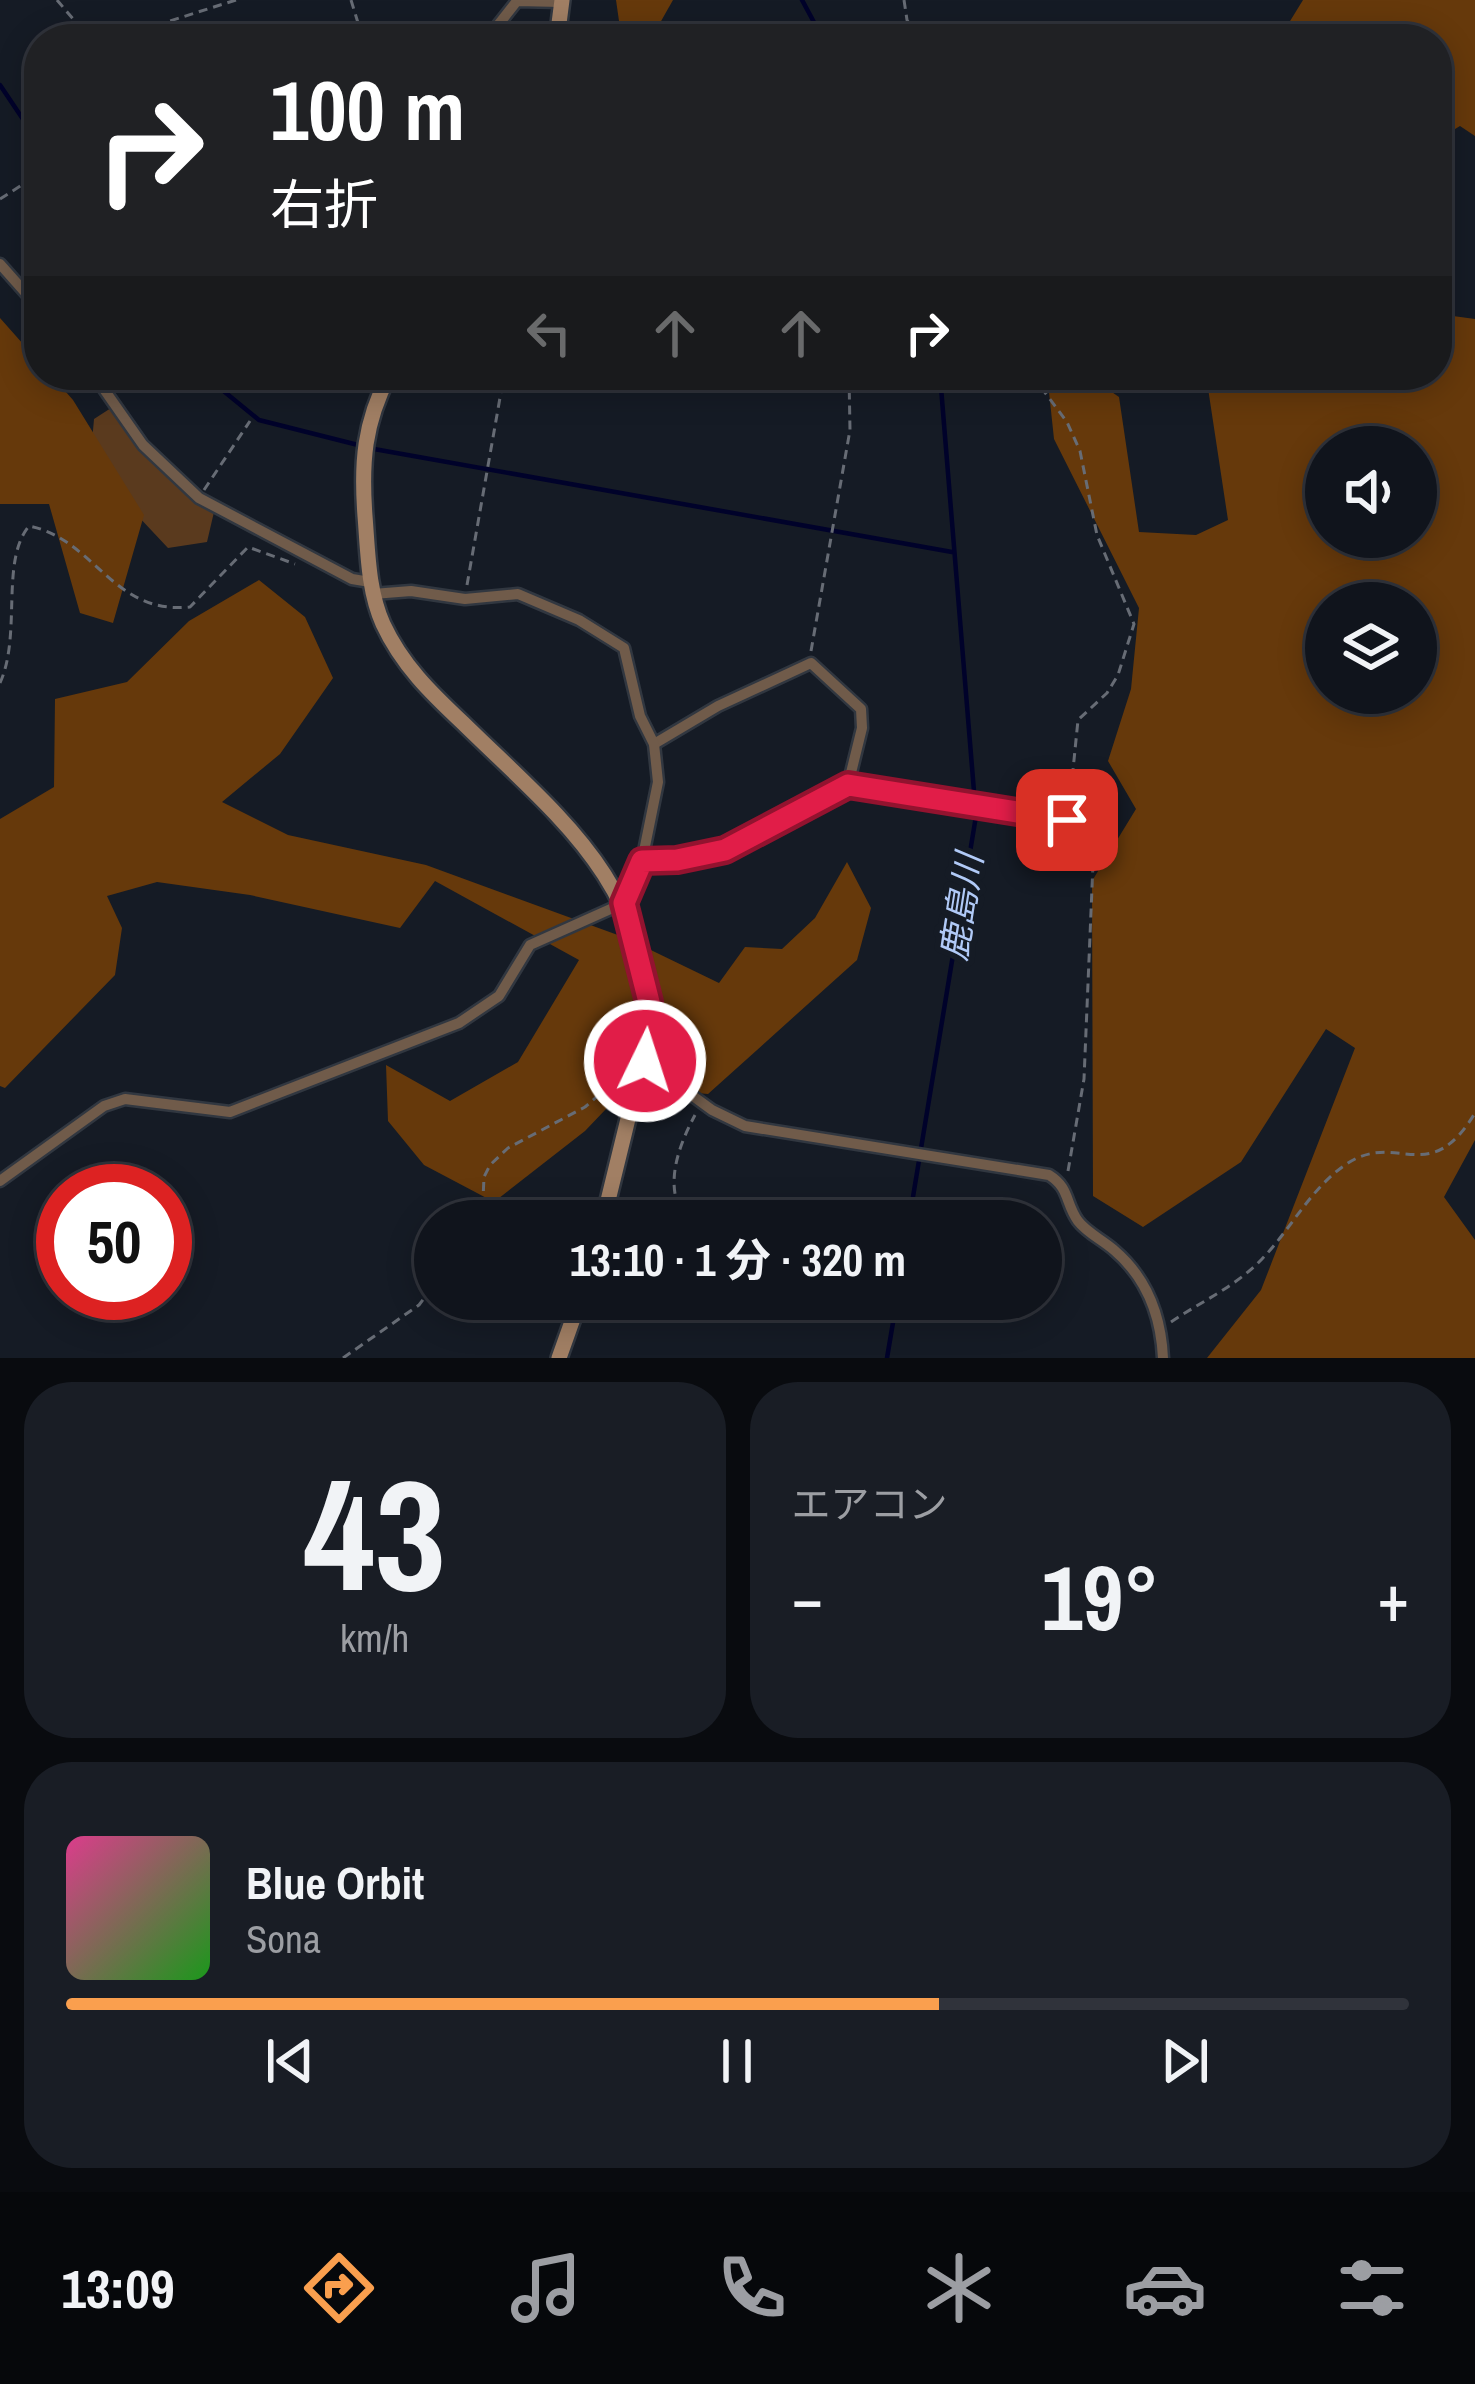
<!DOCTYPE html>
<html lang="ja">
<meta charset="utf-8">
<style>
body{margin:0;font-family:"Archivo Narrow","Noto Sans JP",sans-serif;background:#191d25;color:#f1f3f6;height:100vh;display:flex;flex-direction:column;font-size:45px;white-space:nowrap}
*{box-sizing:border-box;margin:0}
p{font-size:39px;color:#9c9ea3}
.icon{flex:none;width:66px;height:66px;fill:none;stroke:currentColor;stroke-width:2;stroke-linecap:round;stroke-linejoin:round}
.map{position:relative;height:1358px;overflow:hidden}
.drawer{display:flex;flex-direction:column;gap:24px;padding:24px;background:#090b0f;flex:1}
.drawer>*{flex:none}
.banner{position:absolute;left:24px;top:24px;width:1428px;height:366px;border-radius:48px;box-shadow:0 6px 30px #0003,0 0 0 3px #30333b;background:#202124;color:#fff;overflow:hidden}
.tools{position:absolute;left:1305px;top:426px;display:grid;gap:24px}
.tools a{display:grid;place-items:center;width:132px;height:132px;border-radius:50%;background:#10141c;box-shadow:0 6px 30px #0003,0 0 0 3px #30333b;font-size:60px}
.speed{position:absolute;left:36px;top:1164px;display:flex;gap:24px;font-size:60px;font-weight:700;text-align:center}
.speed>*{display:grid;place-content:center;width:156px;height:156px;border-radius:50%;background:#10141c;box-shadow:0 6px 30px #0003,0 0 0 3px #30333b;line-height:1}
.speed .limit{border:18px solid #d22;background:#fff;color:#111}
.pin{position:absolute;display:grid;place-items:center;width:102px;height:102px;color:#fff;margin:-51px;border-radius:24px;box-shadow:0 6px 18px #0006}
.me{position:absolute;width:132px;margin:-66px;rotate:4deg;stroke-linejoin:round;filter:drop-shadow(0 0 9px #0008)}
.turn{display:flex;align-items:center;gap:42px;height:252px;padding:0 48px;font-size:54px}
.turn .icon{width:156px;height:156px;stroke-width:2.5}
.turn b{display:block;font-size:84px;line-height:102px}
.lanes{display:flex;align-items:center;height:114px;padding:0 48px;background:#0003;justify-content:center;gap:60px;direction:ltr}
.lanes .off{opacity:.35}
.big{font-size:90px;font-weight:700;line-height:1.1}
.drawer .tile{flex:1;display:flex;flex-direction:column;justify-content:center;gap:18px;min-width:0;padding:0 42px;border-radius:48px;background:#191d25}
.drawer .dial{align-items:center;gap:0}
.dial b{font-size:156px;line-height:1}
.song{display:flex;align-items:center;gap:36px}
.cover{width:144px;height:144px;border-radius:18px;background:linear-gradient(135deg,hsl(330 70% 55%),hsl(120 70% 35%))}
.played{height:12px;border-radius:6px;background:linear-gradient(90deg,#fa9f4e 65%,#30333b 65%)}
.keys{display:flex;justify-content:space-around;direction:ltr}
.heat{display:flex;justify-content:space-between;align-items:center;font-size:66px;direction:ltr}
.drawer .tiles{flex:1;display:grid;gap:24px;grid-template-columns:1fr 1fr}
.tile:last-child{grid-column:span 2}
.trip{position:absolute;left:414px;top:1200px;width:648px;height:120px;border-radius:60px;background:#10141c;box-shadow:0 6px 30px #0003,0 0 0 3px #30333b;font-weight:700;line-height:120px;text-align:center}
.dock{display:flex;height:192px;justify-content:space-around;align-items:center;background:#06080b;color:#9c9ea3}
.dock .icon{width:84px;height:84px}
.dock .current{color:#fa9f4e}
.dock b{font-size:54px;color:#f1f3f6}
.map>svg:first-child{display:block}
</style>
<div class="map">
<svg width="1475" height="1358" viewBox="0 0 1475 1358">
<rect width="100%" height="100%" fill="#151b25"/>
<!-- green -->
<polygon fill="#5a3a1e" points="111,408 140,449 214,512 207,542 168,548 90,465 94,419"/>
<!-- forest -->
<g fill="#66390b" fill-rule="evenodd">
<polygon points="616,0 673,0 656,30 621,35"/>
<polygon points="1303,0 1475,0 1475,136 1460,126 1437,140 1437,39 1279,39"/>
<path d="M 1453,316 L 1475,319 L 1475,1140 L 1444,1197 L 1475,1240 L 1475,1358 L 1207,1358 L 1261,1290 L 1355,1048 L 1326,1029 L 1241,1162 L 1143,1227 L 1093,1196 L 1092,881 L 1136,809 L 1108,761 L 1131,689 L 1139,608 L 1054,439 L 1049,392 L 1059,375 L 1087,375 L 1119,397 L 1139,532 L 1196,535 L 1228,520 L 1206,375 L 1437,375 L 1437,323 ZM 1416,447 L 1416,537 L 1326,537 L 1326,447 ZM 1326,603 L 1416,603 L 1416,693 L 1326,693 Z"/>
<polygon points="0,318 39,362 39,375 51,375 73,400 144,515 113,623 80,613 49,504 0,504"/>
<polygon points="259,580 305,617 333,678 280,754 222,802 288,835 426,865 626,938 719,983 745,947 782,949 815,918 847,862 871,908 857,960 708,1094 627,1087 585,1131 494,1202 424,1165 388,1121 386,1065 450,1101 518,1062 579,960 435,881 400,928 250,895 157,882 107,896 122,928 115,975 5,1088 0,1086 0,819 54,787 55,699 127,682 189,621"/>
</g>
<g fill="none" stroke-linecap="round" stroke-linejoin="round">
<!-- stream -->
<g stroke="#00022a" stroke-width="4.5">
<polyline points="802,0 823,39"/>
<polyline points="0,85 39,143"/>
<polyline points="204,375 259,420 374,449 952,552"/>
<polyline points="909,1221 976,816 940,375"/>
<polyline points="887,1358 897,1299"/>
</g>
<defs>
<g id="street">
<polyline points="487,39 517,1 561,2"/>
<polyline points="0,264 39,308"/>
<polyline points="94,375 143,445 199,498 352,579 370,582"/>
<polyline points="654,744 718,706 811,663 861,709 862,728 848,785"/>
<polyline points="642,861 677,860 725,850 848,785 1067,821"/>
<path d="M 645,1061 L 712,1110 L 745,1126 L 1049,1175 C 1070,1188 1065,1203 1078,1221 C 1087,1233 1103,1240 1114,1250 C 1147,1278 1161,1316 1163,1358"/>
<polyline points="0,1181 104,1106 125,1099 230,1112 459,1023 499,996 530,945 624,903 642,861 658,782 654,744 640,716 624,648 579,620 518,594 465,599 411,591 373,594"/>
</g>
<g id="secondary">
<polyline points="557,39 562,0"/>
<path d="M 389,375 C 364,423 361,463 365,516 C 368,553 368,590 383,624 C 402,665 431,693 463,723 C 561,819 649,883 649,1033 L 603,1221"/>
<polyline points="559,1358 580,1299"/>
</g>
</defs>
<!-- street casing -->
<use href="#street" stroke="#313740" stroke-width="15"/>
<!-- secondary casing -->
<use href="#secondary" stroke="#313740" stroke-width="20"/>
<!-- path -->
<g stroke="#676c75" stroke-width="3" stroke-dasharray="9 6" stroke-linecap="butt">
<polyline points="57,0 90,39"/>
<polyline points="351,0 363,39"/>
<polyline points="904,0 907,20 919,39"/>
<polyline points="113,39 236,0"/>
<polyline points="0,199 39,174"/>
<polyline points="1032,375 1067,422 1080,451 1097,535 1134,624 1118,675 1107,693 1078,720 1069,810"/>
<polyline points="204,490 250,421"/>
<polyline points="467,585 504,375"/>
<polyline points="811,651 850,430 849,375"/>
<path d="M 0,683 C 22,634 0,561 29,526 C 95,539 112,615 190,607 L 248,547 L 295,564"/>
<polyline points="1068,1171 1084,1079 1093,864 1084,838 1074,828"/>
<polyline points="482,1221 484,1177 490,1165 508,1148 585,1107 624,1073"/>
<path d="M 687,1221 C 662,1189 678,1147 695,1115"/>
<path d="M 1171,1322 C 1202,1301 1235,1287 1262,1259 C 1292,1228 1311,1187 1348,1163 C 1398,1131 1429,1189 1475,1113"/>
<polyline points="343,1358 419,1305 435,1284"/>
</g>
<!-- street -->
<use href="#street" stroke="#705b4a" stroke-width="10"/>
<!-- secondary -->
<use href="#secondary" stroke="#a17f64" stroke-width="15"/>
</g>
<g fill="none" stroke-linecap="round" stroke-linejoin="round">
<defs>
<polyline id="route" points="645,1061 649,1002 624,903 642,861 677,860 725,850 848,785 1067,820"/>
</defs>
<!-- route casing -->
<use href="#route" stroke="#92132f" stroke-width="30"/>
<!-- route -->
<use href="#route" stroke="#e11d48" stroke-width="21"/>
</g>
<g text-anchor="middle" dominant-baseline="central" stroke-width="12" stroke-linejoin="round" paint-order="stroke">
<!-- water labels -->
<g font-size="36" font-style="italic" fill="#b1caf7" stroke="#151b25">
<text transform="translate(961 907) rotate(-81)">鹿島川</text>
</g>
</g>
</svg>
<div class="tools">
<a><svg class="icon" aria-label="sound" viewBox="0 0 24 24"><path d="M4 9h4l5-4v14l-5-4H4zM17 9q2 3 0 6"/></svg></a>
<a><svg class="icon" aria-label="layers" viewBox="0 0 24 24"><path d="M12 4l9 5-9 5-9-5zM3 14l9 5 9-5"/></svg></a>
</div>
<div class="speed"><div class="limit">50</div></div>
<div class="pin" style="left:1067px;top:820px;background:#d93025"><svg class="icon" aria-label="arrive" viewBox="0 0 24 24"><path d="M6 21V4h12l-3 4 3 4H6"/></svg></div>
<svg class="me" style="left:645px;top:1061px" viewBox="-20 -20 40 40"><circle r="17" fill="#e11d48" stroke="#fff" stroke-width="3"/><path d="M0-11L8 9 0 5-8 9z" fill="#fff"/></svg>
<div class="trip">13:10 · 1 分 · 320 m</div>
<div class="banner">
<div class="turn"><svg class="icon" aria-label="right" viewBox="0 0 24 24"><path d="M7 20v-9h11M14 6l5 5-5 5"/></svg><div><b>100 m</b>右折</div></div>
<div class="lanes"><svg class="icon off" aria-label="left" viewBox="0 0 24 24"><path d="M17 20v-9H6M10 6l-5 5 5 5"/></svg><svg class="icon off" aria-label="ahead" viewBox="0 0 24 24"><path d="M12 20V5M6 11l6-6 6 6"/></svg><svg class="icon off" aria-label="ahead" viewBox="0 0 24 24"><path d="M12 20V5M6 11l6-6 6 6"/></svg><svg class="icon" aria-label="right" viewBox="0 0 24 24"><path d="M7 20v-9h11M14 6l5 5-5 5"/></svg></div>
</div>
</div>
<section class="drawer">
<div class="tiles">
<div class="tile dial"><b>43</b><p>km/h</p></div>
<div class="tile"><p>エアコン</p>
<div class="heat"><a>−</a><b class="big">19°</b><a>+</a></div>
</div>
<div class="tile">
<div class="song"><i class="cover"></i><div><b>Blue Orbit</b><p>Sona</p></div></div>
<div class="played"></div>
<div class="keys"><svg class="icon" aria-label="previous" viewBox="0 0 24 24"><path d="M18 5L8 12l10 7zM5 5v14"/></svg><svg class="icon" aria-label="pause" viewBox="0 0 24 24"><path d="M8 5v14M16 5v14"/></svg><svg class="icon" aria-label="next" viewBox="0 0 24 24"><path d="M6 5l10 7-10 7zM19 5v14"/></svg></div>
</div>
</div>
</section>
<nav class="dock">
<b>13:09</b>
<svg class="icon current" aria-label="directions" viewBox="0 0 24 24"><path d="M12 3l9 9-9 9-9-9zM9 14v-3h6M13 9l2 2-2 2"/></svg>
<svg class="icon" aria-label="music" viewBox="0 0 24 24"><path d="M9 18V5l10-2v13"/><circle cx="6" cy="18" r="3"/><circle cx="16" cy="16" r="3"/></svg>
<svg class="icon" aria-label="phone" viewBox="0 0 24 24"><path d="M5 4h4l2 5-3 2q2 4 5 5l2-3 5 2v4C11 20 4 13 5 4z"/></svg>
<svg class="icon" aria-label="climate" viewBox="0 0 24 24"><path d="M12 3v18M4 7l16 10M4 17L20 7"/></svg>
<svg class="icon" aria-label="car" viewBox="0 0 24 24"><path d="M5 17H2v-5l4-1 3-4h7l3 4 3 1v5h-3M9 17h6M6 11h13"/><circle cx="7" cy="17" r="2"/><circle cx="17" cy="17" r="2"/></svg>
<svg class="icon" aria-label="filters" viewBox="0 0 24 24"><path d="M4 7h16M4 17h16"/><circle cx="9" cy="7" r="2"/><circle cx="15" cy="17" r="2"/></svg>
</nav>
